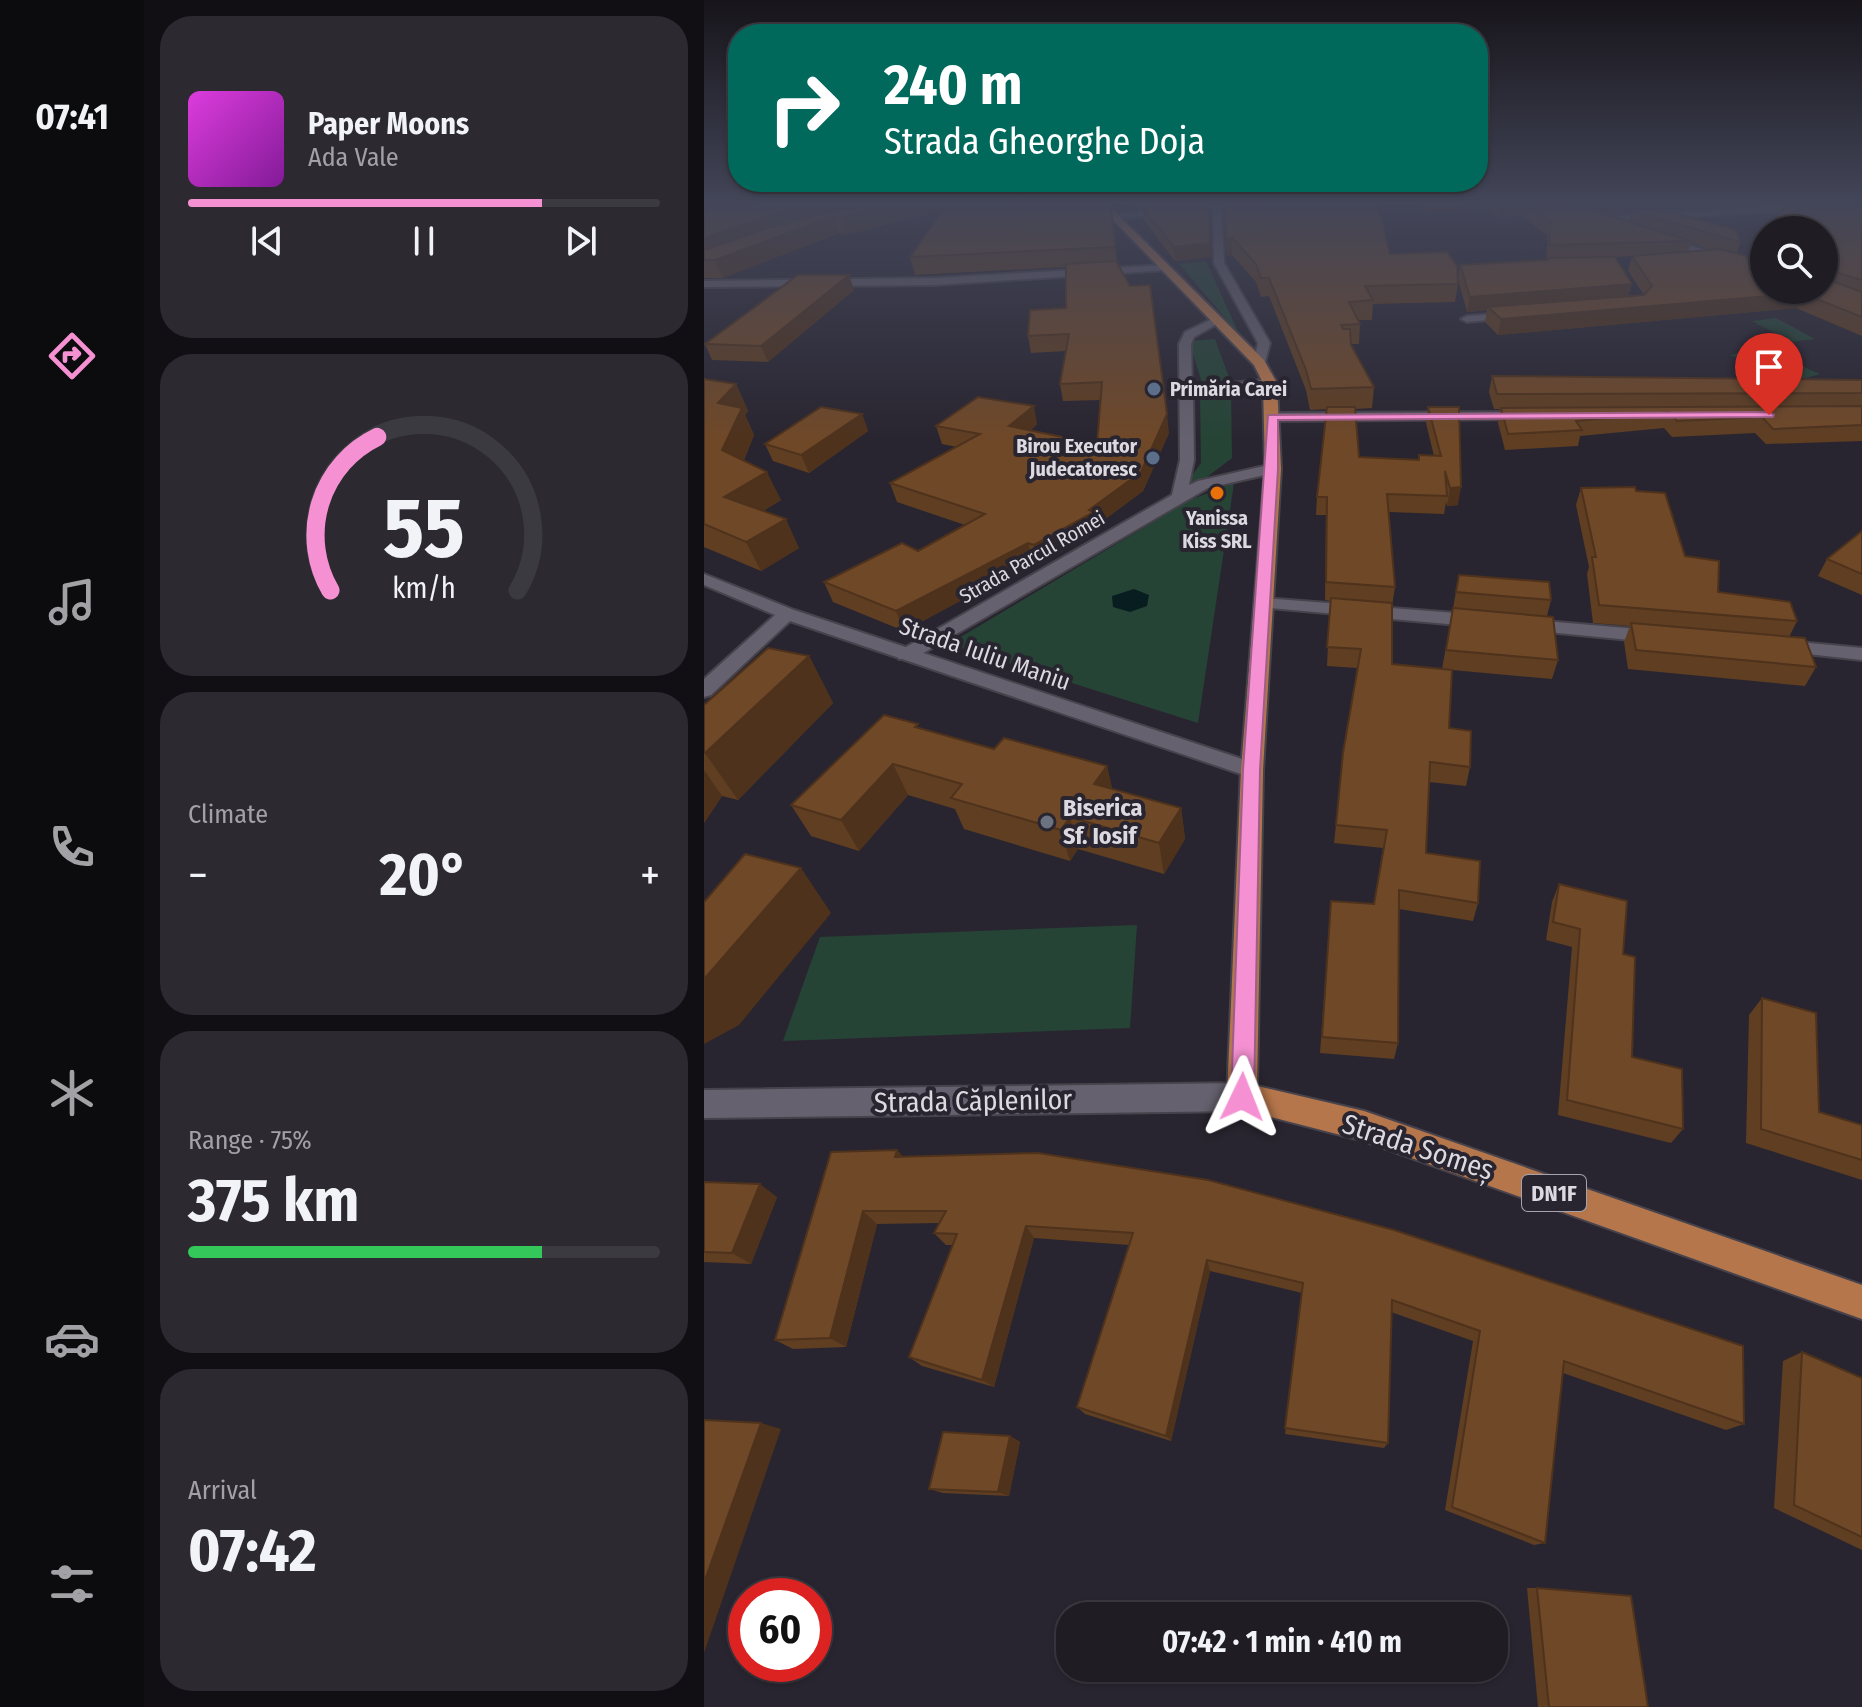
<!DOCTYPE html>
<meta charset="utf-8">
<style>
body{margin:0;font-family:"Fira Sans Condensed",sans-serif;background:#2c2931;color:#f1f3f6;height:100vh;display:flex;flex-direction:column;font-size:30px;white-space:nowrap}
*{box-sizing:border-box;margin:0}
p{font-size:26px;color:#a1a1a6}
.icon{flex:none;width:44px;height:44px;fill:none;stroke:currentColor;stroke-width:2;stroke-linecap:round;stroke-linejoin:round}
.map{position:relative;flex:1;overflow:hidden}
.side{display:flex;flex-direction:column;gap:16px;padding:16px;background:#110f14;width:560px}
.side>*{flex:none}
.guide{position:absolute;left:24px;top:24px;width:760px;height:168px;border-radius:32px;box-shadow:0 2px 6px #0004,0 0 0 2px #3c3a41;background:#00695c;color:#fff;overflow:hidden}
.fabs{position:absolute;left:1046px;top:216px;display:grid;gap:16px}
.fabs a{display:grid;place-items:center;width:88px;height:88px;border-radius:50%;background:#1f1c24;box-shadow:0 2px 6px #0004,0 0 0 2px #3c3a41;font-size:40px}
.speed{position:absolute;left:24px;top:1578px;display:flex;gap:16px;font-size:40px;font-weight:700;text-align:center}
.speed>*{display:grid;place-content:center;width:104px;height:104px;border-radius:50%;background:#1f1c24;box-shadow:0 2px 6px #0004,0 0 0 2px #3c3a41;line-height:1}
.speed .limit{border:12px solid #d22;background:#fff;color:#111}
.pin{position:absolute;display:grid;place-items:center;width:68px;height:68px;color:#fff;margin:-82px -34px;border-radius:50% 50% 50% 0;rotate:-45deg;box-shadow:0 0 8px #0007}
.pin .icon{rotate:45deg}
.me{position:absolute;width:88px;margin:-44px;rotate:2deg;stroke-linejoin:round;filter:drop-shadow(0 0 6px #0008)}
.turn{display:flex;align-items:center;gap:28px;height:168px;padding:0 24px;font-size:36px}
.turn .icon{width:104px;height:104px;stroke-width:2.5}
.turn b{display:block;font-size:56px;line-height:68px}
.big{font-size:60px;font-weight:700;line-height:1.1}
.side .tile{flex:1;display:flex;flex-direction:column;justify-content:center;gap:12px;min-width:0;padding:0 28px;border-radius:32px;background:#2c2931}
.side .dial{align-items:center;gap:0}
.dial svg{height:208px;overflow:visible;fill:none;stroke:#3c3a41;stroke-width:7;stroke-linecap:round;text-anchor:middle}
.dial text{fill:#f1f3f6;stroke:none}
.song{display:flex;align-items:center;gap:24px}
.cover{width:96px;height:96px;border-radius:12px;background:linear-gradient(135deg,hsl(300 70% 55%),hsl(290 70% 35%))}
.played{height:8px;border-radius:4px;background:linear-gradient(90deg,#f591d2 75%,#3c3a41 75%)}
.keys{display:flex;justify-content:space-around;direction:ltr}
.heat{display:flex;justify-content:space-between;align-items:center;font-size:44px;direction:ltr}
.charge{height:12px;border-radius:6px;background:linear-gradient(90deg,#34c759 75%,#3c3a41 0)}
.trip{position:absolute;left:352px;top:1602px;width:452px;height:80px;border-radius:32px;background:#1f1c24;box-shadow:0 2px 6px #0004,0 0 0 2px #3c3a41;font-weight:700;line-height:80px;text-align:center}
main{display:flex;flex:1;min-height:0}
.menu{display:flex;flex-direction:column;width:144px;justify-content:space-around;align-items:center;background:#0c0b0e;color:#a1a1a6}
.menu .icon{width:56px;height:56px}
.menu .selected{color:#f591d2}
.menu b{font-size:36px;color:#f1f3f6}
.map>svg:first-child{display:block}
</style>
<main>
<nav class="menu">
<b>07:41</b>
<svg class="icon selected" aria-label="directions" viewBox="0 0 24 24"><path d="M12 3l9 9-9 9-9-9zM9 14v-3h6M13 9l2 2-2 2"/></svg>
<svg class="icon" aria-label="music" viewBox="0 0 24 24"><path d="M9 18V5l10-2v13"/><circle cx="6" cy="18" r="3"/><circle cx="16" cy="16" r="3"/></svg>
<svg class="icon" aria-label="phone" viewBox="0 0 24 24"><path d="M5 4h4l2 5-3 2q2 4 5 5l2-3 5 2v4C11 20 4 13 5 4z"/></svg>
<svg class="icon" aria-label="climate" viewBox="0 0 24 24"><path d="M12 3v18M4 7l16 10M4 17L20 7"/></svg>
<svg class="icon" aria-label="car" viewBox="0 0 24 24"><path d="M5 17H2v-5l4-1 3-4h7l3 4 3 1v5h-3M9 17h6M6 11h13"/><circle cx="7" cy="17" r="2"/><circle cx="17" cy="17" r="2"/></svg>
<svg class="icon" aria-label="filters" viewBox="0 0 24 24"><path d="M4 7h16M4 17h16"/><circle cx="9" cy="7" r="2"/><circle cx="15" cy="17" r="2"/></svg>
</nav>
<section class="side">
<div class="tile">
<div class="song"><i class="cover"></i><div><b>Paper Moons</b><p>Ada Vale</p></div></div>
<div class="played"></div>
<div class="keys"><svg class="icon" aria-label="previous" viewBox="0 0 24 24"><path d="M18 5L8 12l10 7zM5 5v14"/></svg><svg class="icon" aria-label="pause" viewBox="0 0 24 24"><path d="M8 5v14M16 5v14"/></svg><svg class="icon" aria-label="next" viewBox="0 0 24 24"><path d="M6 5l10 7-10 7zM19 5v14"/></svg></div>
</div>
<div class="tile dial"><svg viewBox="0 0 100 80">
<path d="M14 69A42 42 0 1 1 86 69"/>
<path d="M14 69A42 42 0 0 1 32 10" stroke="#f591d2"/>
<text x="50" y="56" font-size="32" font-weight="700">55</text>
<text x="50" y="72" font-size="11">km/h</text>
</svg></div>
<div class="tile"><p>Climate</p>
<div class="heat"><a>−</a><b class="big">20°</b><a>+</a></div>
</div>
<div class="tile"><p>Range · 75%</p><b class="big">375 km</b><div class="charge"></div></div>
<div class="tile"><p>Arrival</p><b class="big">07:42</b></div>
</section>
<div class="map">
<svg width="1158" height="1707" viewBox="0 0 1158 1707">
<rect width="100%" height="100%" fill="#292530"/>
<!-- green -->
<g fill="#264436">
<polygon points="502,261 535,334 475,264"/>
<polygon points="1072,318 1111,339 1087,342 1048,321"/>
<polygon points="511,339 526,380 498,383 485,341"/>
<polygon points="1055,347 1116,374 1087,382 1026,355"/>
<polygon points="527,392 528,458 495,483 481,486 497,463 496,393"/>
<polygon points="530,483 494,723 245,644 486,500"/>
<polygon points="433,925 426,1028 79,1041 116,937"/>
</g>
<!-- water -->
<polygon fill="#071d1f" points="430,589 445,595 443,606 426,612 409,607 408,596"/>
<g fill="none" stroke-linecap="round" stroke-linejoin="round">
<defs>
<g id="street">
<polygon points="509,201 517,201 520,263 566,343 560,366 550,363 554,343 510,263"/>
<polygon points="1111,203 1114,208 892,224 887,221 892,218"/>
<polygon points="471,207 474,212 410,219 405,216"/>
<polygon points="954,236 1060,268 1060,274 951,241"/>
<polygon points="460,265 464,266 464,270 230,285 0,287 0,281 230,278"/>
<polygon points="813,312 819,315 817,317 763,322 757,319 763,316"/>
<polygon points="510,318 520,320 490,337 487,344 488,387 566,379 573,383 566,387 489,395 490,460 485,485 494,481 569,464 577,469 574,472 504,488 209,659 195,659 192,655 195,651 468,495 476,460 475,344 481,332"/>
<polygon points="826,412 833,416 831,419 568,421 561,417 568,413"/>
<polygon points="560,598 777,615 786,621 777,627 554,607 551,603 554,599"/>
<polygon points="818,619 957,631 967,637 957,643 811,629 809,625 811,621"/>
<polygon points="1073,640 1158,648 1158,660 1066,650 1063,646 1066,642"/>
</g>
<g id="secondary">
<polygon points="0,574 90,610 556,765 559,770 556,775 540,775 86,621 7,695 0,697 0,679 71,615 0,585"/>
<polygon points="538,1083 548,1087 553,1097 548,1107 538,1111 0,1118 0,1090"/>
</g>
<polygon id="primary" points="391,201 400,201 560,360 573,383 577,469 559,770 553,1086 660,1111 1158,1285 1158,1319 660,1141 528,1107 523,1097 537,770 561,469 559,383 550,365"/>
</defs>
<!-- street casing -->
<use href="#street" stroke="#47434c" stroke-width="4"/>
<!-- secondary casing -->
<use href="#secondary" stroke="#47434c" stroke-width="4"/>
<!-- primary casing -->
<use href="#primary" stroke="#47434c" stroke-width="4"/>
<!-- street -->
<use href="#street" fill="#66616e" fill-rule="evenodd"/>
<!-- secondary -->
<use href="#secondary" fill="#66616e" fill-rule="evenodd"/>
<!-- primary -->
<use href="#primary" fill="#b6764b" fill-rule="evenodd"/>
</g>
<!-- wall -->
<g fill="#5f3e22" fill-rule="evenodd">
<polygon points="0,201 401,201 409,224 413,262 465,433 439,491 392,526 393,531 334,565 329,562 200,631 129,602 120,582 214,551 261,525 193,502 186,483 253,447 238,444 232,426 333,424 326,431 393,444 396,400 359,401 356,384 362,351 327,353 324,336 362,308 362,267 211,275 206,257 242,208 143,235 135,233 19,278 0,278"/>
<polygon points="425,201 505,201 507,257 471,261 439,219 438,208 431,209"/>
<polygon points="519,201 686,254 754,284 751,302 669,304 668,320 654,320 656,324 655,344 647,344 670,387 668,408 652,409 655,457 714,460 730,456 722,423 724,407 754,505 743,506 742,502 740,514 685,512 691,587 688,606 688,664 738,669 755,575 847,600 843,616 854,660 848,679 748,670 745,728 766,767 762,786 725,782 722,853 774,903 769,921 695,909 694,1043 690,1059 616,1053 627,901 670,904 679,848 630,843 632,825 653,668 623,666 626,601 621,600 622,515 612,515 613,497 623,409 606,410 602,390 565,296 557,297 552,282 528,255 523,256"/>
<path d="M 713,201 L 919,201 L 916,213 L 901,214 L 925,222 L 928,211 L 1036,242 L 1033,254 L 1045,264 L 1051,259 L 1055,248 L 1060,240 L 1060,290 L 1120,230 L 1158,201 L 1158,336 L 1092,308 L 794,335 L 781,322 L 783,310 L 763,312 L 754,279 L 756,265 L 844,260 L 844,259 L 842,259 L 844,236 L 817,215 L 795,217 L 781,209 L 722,212 ZM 987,243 L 1008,250 L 984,252 ZM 928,256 L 924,271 L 940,295 L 924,296 L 911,257 Z"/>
<polygon points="145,275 150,290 64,362 8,360 1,344"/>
<polygon points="788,376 1158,380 1158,441 1062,444 1051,433 968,437 960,428 876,436 874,446 801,450 794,423 796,409 790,409 785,392"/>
<polygon points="0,379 32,384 44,411 41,415 50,435 40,460 77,500 59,511 95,548 57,571 0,547"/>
<polygon points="158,414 164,431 105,473 69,461 61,444"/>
<polygon points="877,488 932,491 981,556 1014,592 1093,621 1085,637 1112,667 1101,686 924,669 920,642 926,626 889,623 883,574 885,567 872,505"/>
<polygon points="1158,531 1158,595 1114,576 1123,559"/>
<polygon points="105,656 129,703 34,800 18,796 0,823 0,705"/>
<polygon points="216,728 290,749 403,766 408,789 477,808 481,839 460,874 374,849 366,861 260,829 251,809 204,795 155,851 107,836 87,805"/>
<polygon points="855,884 919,954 928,1057 979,1129 967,1143 854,1115 868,947 842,940 848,902"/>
<polygon points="1058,998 1115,1112 1158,1125 1158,1180 1042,1143 1045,1015"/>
<polygon points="193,1150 199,1157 334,1153 1040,1424 1022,1430 859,1373 841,1543 830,1545 741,1510 769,1341 687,1312 684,1443 680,1448 581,1434 598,1293 506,1271 467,1441 381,1414 373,1407 425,1245 330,1238 290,1387 218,1366 205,1357 249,1245 242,1245 230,1233 235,1223 173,1224 142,1347 89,1349 71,1340"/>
<polygon points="0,1182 73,1197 47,1264 0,1262"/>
<polygon points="1098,1352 1158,1378 1158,1550 1070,1508 1079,1361"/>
<polygon points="306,1436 316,1442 305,1496 239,1493 225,1489"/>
<polygon points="823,1588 833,1588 944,1707 834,1707"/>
</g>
<!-- shaded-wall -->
<g fill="#4e321c">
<polygon points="125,201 193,201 129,216 135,233 19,278 11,260 0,258 0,238 58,218"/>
<polygon points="201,201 255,201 250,205 143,235 138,218"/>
<polygon points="430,201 497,201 437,206 438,208 431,209"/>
<polygon points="505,201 507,257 471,261 470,247"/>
<polygon points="819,201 817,215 795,217 797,204"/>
<polygon points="919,201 916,213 893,215 896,202"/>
<polygon points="522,238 528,238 528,255 523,256"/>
<polygon points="1127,271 1121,285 1120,285 1120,272"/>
<polygon points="145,275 150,290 64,362 57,346"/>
<polygon points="928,284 924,298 784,307 783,310 763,312 766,297"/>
<polygon points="1098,293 1092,308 794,335 797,319"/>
<polygon points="32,384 44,411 41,415 50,435 32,478 18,450 14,403"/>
<polygon points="330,406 333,424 309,445 305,426"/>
<polygon points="158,414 164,431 105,473 97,455"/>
<polygon points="463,414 465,433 439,491 392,526 393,531 334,565 330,545 385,510"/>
<polygon points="63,472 77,500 35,526 20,497"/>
<polygon points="757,487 754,505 743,506 746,488"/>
<polygon points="82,519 95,548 57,571 42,542"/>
<polygon points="324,543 329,562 200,631 192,611"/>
<polygon points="105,656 129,703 34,800 1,753"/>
<polygon points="189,764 204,795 155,851 137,820"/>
<polygon points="403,766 410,797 390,784"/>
<polygon points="0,770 18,796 0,823"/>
<polygon points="477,808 481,839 460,874 455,843"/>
<polygon points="366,817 374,849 366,861 357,830"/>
<polygon points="97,868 127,913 35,1025 0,1044 0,979"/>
<polygon points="193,1150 205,1164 191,1157"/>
<polygon points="56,1184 73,1197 47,1264 28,1253"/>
<polygon points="159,1211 173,1224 142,1347 126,1338"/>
<polygon points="322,1226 330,1238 290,1387 278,1380"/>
<polygon points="503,1260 506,1271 467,1441 462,1436"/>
<polygon points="57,1423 77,1429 0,1653 0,1583"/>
<polygon points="306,1436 316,1442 305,1496 294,1492"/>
</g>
<!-- building -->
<g fill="#6f4828" stroke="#4e321c" stroke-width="2">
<polygon points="0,201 125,201 58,218 0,238"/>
<polygon points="167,201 201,201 138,218 129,216 11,260 0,260 0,250 65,228"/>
<polygon points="246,201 401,201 407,207 411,247 206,257"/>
<polygon points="483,201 505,201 506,243 470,247 437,206"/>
<polygon points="520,201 672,201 686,254 743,252 753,266 754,284 661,286 669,300 645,302 656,324 637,325 639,329 646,329 647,345 670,387 607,389 602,370 565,278 557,278 552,264 528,238 522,238"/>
<polygon points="792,201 858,201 987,241 845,245 847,222 819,202 797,204"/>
<polygon points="1084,201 1158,201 1158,280 1127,271 1120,272 1120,230 1066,230"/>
<polygon points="954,209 1032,230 1036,242 928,211"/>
<polygon points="1060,240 1060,250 1055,248"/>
<polygon points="1016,249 1042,256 1045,264 1049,258 1060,261 1060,290 1120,290 1120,278 1158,292 1158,317 1098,293 797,319 784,307 940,295 948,286 928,256"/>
<polygon points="911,257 928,284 766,297 756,265 844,260 844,258"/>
<polygon points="412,261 426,286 446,285 463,414 437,472 385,510 390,512 330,545 324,543 192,611 120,582 198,543 214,551 281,514 186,483 276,434 232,426 274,397 330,406 305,426 393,444 398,382 356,384 365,334 324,336 326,310 362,308 362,264"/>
<polygon points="94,275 145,275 57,346 1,344"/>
<polygon points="788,376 1158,380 1158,393 793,394"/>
<polygon points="0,379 32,384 14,403 38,408 18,450 63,472 20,497 82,519 42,542 0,524"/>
<polygon points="1158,406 1158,425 1069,429 1058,417 973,421 965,412 872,421 878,430 804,434 797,408"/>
<polygon points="117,407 158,414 97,455 61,444"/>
<polygon points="623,407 651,407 655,457 715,460 715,455 737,456 724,407 755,407 757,487 746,488 741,471 743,496 683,494 691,587 622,582 623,497 613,497"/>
<polygon points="931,487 932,491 961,493 981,556 1015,561 1014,592 1086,602 1093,621 895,605 888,557 892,557 877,488"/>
<polygon points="1158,531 1158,574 1123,559"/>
<polygon points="755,575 845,582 847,600 752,592"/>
<polygon points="627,598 688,603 688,664 748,670 745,728 767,731 766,767 726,762 722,853 776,861 774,903 695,890 694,1043 618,1037 627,901 670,904 683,830 632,825 639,753 657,649 623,647"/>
<polygon points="749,608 849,617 854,660 742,650"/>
<polygon points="927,623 1101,638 1112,667 932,650"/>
<polygon points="64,648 105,656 1,753 0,753 0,705"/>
<polygon points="180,715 214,724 211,727 290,749 300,738 403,766 390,784 477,808 455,843 366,817 357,830 247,798 258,784 189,764 137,820 87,805"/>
<polygon points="41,854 97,868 0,979 0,902"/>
<polygon points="855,884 923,901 919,954 931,957 928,1057 978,1069 979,1129 863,1100 876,929 849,922"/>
<polygon points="1058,998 1112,1013 1115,1112 1158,1125 1158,1160 1057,1129"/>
<polygon points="193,1150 191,1157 334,1153 504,1180 690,1230 1039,1346 1040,1424 860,1361 841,1543 748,1507 776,1331 688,1300 684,1443 581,1428 599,1283 503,1260 462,1436 373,1407 429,1233 322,1226 278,1380 205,1357 253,1234 230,1233 242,1211 159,1211 126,1338 71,1340 127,1152"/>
<polygon points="0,1182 56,1184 28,1253 0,1252"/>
<polygon points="1098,1352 1158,1378 1158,1537 1090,1505"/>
<polygon points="1,1420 57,1423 0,1583 0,1422"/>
<polygon points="239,1432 306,1436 294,1492 225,1489"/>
<polygon points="833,1588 927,1596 944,1707 845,1707"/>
</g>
<!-- sky -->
<linearGradient id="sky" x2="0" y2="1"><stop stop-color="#17141a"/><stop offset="0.46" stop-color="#434659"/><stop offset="1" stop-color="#434659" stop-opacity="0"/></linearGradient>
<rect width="1158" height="440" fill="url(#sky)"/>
<!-- route -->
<polygon fill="#f591d2" stroke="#9f5e88" stroke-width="2" points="1065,412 1070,415 1069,417 574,420 574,469 556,770 550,1097 546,1104 538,1107 530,1104 527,1097 539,770 564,415"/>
<!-- markers -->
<g fill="#5c6f8a" stroke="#292530" stroke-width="3">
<circle cx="450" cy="389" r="8"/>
<circle cx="449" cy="458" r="8"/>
</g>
<circle fill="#e8710a" stroke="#292530" stroke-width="3" cx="513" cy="493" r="8"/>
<circle fill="#6b7280" stroke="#292530" stroke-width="3" cx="343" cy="822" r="8"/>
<g text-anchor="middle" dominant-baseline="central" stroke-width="8" stroke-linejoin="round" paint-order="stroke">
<!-- far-poi labels -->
<g font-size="20" font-weight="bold" fill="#dcd9e1" stroke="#292530" text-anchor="start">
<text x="466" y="389">Primăria Carei</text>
<text x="433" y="446" text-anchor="end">Birou Executor<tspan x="433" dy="23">Judecatoresc</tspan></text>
<text x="513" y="518" text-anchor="middle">Yanissa<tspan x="513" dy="23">Kiss SRL</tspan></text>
</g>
<!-- far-street labels -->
<g font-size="20" fill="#dcd9e1" stroke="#292530">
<text transform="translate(328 557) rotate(-30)">Strada Parcul Romei</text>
</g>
<!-- shield labels -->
<rect fill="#292530" stroke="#a6a3ac" stroke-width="2" x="818" y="1175" width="64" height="36" rx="6"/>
<g font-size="22" font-weight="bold" fill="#dcd9e1">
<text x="850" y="1193">DN1F</text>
</g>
<!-- street labels -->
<g font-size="24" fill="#dcd9e1" stroke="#292530">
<text transform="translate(281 654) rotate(19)">Strada Iuliu Maniu</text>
</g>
<!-- poi labels -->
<g font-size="24" font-weight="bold" fill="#dcd9e1" stroke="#292530" text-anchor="start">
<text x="359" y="808">Biserica<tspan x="359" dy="28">Sf. Iosif</tspan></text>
</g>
<!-- near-street labels -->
<g font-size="28" fill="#dcd9e1" stroke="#292530">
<text transform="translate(269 1101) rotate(-1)">Strada Căplenilor</text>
<text transform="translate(714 1147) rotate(18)">Strada Someș</text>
</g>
</g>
</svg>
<div class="fabs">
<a><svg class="icon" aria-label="search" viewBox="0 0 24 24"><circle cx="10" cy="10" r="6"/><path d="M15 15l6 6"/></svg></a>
</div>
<div class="speed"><div class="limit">60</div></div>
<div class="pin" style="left:1065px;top:415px;background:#d93025"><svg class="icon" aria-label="arrive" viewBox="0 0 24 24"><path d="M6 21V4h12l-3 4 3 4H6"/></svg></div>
<svg class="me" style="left:538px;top:1097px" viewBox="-20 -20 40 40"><path d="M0-17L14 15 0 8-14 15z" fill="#f591d2" stroke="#fff" stroke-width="4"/></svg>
<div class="trip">07:42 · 1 min · 410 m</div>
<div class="guide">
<div class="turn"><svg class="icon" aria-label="right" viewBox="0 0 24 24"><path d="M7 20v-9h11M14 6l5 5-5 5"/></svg><div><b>240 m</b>Strada Gheorghe Doja</div></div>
</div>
</div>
</main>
